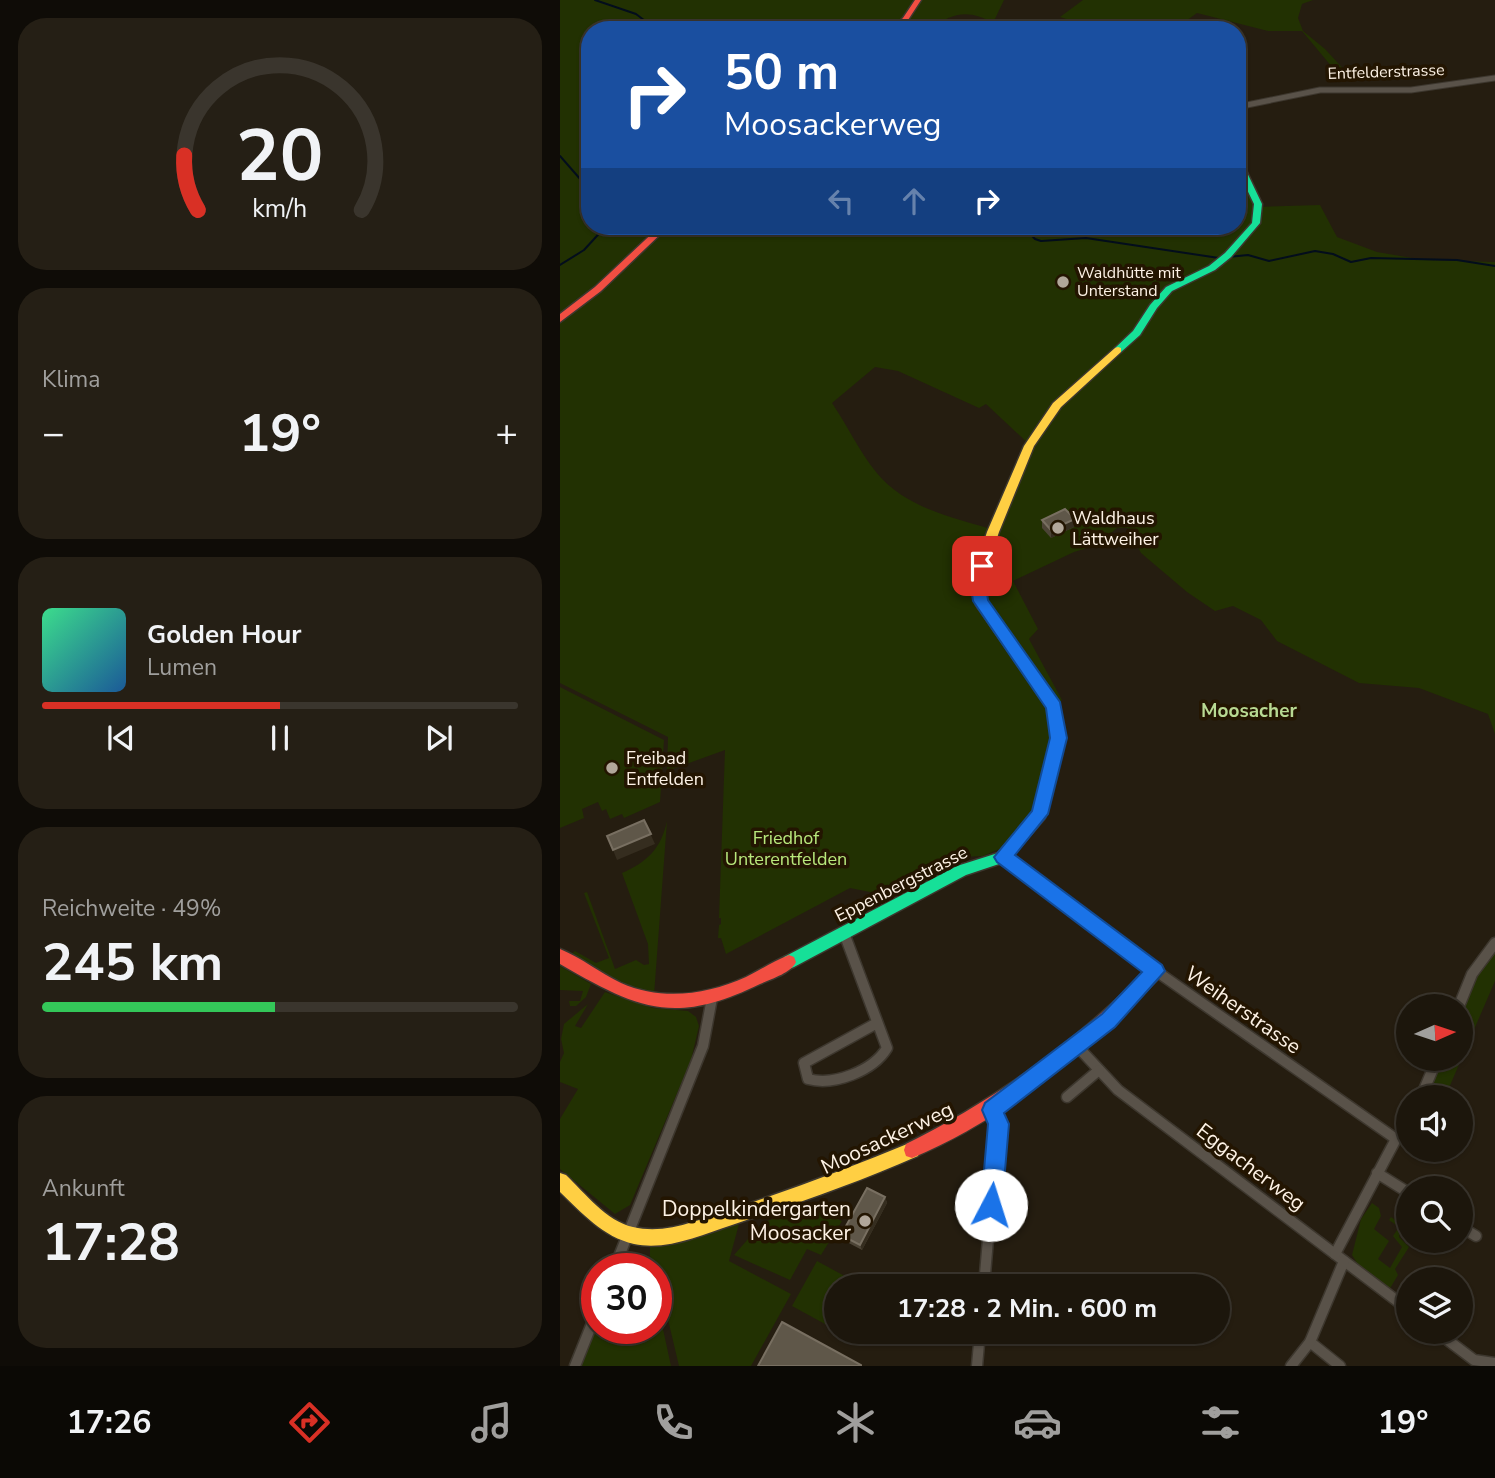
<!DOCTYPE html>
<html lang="de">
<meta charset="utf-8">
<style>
body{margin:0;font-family:"Nunito Sans",sans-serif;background:#251f15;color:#f1f3f6;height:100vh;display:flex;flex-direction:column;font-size:26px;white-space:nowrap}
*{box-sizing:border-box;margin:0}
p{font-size:23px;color:#a09f9d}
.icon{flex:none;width:38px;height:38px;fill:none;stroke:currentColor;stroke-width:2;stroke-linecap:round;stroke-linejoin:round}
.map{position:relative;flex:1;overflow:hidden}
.side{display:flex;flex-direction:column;gap:18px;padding:18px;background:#0f0c07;width:560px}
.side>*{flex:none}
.hud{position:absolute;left:21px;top:21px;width:665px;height:214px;border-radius:28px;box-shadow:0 2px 5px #0004,0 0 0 2px #3a352d;background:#1a4fa0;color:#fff;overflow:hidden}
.needle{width:46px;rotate:87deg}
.fabs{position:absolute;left:836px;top:994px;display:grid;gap:14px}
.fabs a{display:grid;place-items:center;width:77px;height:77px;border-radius:50%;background:#1c160c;box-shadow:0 2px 5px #0004,0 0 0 2px #3a352d;font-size:35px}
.speed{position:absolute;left:21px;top:1253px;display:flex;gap:14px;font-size:35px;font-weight:700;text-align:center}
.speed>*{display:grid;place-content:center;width:91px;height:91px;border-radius:50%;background:#1c160c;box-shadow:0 2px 5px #0004,0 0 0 2px #3a352d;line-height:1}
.speed .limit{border:10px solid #d22;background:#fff;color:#111}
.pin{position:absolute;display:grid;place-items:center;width:60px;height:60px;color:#fff;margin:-30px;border-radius:14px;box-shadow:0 4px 10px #0006}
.me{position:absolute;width:77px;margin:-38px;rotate:5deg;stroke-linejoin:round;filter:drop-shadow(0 0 5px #0008)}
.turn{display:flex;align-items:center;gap:24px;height:147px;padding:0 28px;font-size:32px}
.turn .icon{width:91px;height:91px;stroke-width:2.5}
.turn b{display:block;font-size:49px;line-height:60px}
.lanes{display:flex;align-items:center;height:66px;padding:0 28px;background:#0003;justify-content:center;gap:35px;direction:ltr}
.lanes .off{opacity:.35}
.big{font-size:52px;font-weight:700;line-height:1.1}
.side .card{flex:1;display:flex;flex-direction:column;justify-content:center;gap:10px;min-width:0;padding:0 24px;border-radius:28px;background:#251f15}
.side .dial{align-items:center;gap:0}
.dial svg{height:182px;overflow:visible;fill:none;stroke:#3a352d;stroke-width:7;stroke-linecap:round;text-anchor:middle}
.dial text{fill:#f1f3f6;stroke:none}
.song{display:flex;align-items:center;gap:21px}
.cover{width:84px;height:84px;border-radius:10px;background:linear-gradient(135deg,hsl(150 70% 55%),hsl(210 70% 35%))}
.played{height:7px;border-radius:4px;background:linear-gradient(90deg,#d93025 50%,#3a352d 50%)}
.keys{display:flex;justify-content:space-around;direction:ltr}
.heat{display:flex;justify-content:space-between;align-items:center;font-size:38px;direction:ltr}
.charge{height:10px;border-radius:5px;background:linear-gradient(90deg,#34c759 49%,#3a352d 0)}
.trip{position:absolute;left:264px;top:1274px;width:406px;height:70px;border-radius:35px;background:#1c160c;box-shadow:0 2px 5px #0004,0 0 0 2px #3a352d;font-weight:700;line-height:70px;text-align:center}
.tab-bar{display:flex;height:112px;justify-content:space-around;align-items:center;background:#0b0905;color:#a09f9d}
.tab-bar .icon{width:49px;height:49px}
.tab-bar .current{color:#d93025}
.tab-bar b{font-size:32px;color:#f1f3f6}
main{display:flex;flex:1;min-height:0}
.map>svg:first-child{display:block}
</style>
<main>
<section class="side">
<div class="card dial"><svg viewBox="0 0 100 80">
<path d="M14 69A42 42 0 1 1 86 69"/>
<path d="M14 69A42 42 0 0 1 8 45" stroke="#d93025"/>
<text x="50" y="56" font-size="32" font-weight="700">20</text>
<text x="50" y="72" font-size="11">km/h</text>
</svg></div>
<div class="card"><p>Klima</p>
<div class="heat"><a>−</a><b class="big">19°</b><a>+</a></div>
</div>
<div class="card">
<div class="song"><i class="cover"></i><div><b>Golden Hour</b><p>Lumen</p></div></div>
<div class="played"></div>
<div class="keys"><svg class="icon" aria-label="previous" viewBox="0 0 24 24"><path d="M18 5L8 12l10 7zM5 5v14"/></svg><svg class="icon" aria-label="pause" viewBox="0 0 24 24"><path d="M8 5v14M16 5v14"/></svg><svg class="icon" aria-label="next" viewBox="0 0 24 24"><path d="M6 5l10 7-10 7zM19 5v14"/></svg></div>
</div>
<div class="card"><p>Reichweite · 49%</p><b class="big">245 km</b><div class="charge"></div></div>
<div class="card"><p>Ankunft</p><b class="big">17:28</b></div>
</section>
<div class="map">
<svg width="935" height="1366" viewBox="0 0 935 1366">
<rect width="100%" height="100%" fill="#251d10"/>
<!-- green -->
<g fill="#223102" fill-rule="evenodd">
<path d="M 0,0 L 444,0 L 433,23 C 411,10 391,11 372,30 L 30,30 L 30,226 L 677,226 L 677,166 L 695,207 L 760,205 L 777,237 L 817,252 L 864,260 L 935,262 L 935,734 L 928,714 L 859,688 L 799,683 L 717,641 L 701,620 L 673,606 L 655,611 L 627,592 L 581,553 L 568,528 L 557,528 L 537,545 L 514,552 L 453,581 L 478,629 L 469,639 L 502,700 L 494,707 L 423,607 L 436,538 L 414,602 L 496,716 L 499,739 L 480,814 L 458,841 L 423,856 L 401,857 L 401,863 L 379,874 L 374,873 L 373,877 L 322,903 L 315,893 L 290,888 L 166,954 L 161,938 L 158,938 L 159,925 L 161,924 L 161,918 L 159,918 L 165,750 L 107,771 L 108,737 L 0,683 ZM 315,367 L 338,371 L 419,408 L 426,404 L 473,448 L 438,531 C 395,518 346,509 316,472 C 299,451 287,425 272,403 Z"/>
<polygon points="523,0 753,0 742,4 738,18 743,31 765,49 788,74 777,73 742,31 708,31 637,13 619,26 620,30 532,30 534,28 500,17"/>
<polygon points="0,687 104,740 100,802 64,818 62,814 50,819 46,809 42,811 38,802 22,809 24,818 0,828"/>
<path d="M 107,821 L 94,995 L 71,988 L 9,956 L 15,951 L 36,963 L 49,958 L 24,893 L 27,892 L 55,969 L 76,960 L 84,965 L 89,964 L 88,944 L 62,873 C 87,862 101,849 107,821 Z"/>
<path d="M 935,950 L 935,981 L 885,1097 L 866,1097 L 882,1059 L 901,1059 C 901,1004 903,995 935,950 Z"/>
<polygon points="0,966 31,984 26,997 16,1006 10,1006 9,1001 20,1001 23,991 0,990"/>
<polygon points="45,992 93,1008 128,1011 136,1017 139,1026 131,1060 70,1205 55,1214 0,1169 0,1119 18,1089 0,1082 0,1062 4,1053 1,1039 4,1024 28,1004 15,1026 21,1028"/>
<polygon points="812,1203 819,1208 821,1216 814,1229 829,1241 818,1259 830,1268 842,1247 833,1236 839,1227 829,1220 831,1217 842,1225 839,1237 849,1247 835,1269 838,1275 829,1290 799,1266 792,1255 801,1219"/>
<polygon points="252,1208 282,1221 261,1255 247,1249 230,1280 174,1255 203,1222"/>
<polygon points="179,1224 169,1261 231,1294 191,1366 119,1366 96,1269 90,1256 90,1247 113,1244"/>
<polygon points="257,1261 303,1286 276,1286 276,1330 232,1306"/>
<polygon points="96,1297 111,1366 21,1366 37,1327 96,1328"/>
</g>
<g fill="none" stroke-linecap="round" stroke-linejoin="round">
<!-- stream -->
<g stroke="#030d1c" stroke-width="2">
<polyline points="35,0 76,14 97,30"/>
<polyline points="0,156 21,180"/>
<polyline points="23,183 30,194"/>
<polyline points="463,226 475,239 481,241 526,238 659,258"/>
<polyline points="668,257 688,255 709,261 755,251 773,254 791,262 811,258 897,260 935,266"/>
<polyline points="0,265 24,250 46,226"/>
</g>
<defs>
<polyline id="street-far2" points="677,107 760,90 851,90 935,78"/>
<polyline id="street-far1" points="443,857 494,895"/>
<g id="street">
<polyline points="492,893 596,971 836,1139"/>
<path d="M 284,933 L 327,1048 C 313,1071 274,1086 248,1079 L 244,1063 L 317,1023"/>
<polyline points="899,1006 912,974 935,943"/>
<polyline points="517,1046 558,1090 849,1310"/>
<polyline points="507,1097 539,1070"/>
<polyline points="861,1097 877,1059"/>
<polyline points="817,1173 849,1193"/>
<polyline points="901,1227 916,1236"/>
<polyline points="775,1254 836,1139 849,1124"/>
<polyline points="54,1269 143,1046 152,998"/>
<polyline points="424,1286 438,1123 432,1110"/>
<polyline points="877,1332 914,1360 935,1363"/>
<polyline points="750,1342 780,1366"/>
<polyline points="15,1366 37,1311"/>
<polyline points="417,1366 420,1332"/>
<polyline points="731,1366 750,1342 784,1261"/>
</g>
<g id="fast">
<polygon points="677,158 681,160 702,204 700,223 671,257 655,270 612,291 597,308 580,335 561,352 555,352 555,348 573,331 590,305 606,287 649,266 665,253 692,223 694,204 677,169"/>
<polygon points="422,601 426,602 500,707 505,739 485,818 448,861 406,875 234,967 229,969 224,967 222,962 224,957 397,866 438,853 474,812 493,739 488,708 418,608 416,605"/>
</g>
<g id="slow">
<polygon points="558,347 561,348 561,352 501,407 474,446 439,532 423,580 428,605 422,609 418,608 411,580 427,532 464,446 493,403 555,348"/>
<path d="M 352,1142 L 358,1144 L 360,1150 L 358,1156 C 297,1183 235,1204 172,1225 C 141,1235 107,1251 74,1244 C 43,1237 22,1213 0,1192 L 0,1173 L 6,1175 C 25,1193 46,1221 73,1227 C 107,1235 140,1219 172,1209 C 233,1189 292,1167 352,1142 Z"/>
</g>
<g id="jam">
<polygon points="355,0 361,0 348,20 338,30 331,30 343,18"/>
<polygon points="100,226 109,226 41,291 0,322 0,314 35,287"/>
<path d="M 0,949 C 22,958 40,973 61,983 C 102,1001 146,995 186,977 C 200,970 214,961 229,955 L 234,957 L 236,962 C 231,973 211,979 200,984 C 114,1026 78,1009 0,964 Z"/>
<path d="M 596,964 L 601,966 L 603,971 L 601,976 C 530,1049 447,1118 352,1158 L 346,1156 L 344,1150 L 346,1144 C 440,1097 517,1041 591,966 Z"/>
</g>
</defs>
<!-- street-far2 casing -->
<use href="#street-far2" stroke="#3d372e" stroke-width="7"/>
<!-- street-far1 casing -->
<use href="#street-far1" stroke="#3d372e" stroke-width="10"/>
<!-- street casing -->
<use href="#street" stroke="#3d372e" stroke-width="13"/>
<!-- fast casing -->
<use href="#fast" stroke="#3d372e" stroke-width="3"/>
<!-- slow casing -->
<use href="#slow" stroke="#3d372e" stroke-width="3"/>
<!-- jam casing -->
<use href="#jam" stroke="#3d372e" stroke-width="3"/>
<!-- street-far2 -->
<use href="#street-far2" stroke="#595249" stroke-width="5"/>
<!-- street-far1 -->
<use href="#street-far1" stroke="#595249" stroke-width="8"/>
<!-- street -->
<use href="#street" stroke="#595249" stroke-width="10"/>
<!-- fast -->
<use href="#fast" fill="#16e098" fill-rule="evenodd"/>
<!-- slow -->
<use href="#slow" fill="#ffcf43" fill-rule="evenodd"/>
<!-- jam -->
<use href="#jam" fill="#f24e42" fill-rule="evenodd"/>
</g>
<!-- wall -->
<g fill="#4c4436">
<polygon points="515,519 514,527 491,538 482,528 482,520"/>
<polygon points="325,1197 327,1203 302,1250 283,1240 281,1235"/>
</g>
<!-- shaded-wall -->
<g fill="#352d1f">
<polygon points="515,519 514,527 491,538 491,530"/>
<polygon points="84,820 95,844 57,860 53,850"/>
<polygon points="325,1197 327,1203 302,1250 300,1245"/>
</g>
<!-- building -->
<g fill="#5f5749" stroke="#786f61" stroke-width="2">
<polygon points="505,509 515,519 491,530 482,520"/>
<polygon points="84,820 91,834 53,850 47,836"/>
<polygon points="307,1188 325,1197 300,1245 281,1235"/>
<polygon points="222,1322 301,1365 301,1366 198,1366"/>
</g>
<!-- route -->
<polygon fill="#1a73e8" stroke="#114b97" stroke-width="2" points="422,560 429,566 425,580 428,600 500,702 507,738 488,814 455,855 602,965 605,971 555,1027 444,1113 449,1124 442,1205 439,1212 431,1216 424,1212 421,1205 428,1124 422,1110 425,1103 542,1014 582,972 437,862 434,857 472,811 490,738 486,708 413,601 410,580 416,562"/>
<!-- markers -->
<g fill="#b1a79a" stroke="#231501" stroke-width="2.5">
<circle cx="503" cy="282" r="7"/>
<circle cx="498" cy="528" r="7"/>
<circle cx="52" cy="768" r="7"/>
<circle cx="305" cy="1221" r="7"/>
</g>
<g text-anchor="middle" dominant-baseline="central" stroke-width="7" stroke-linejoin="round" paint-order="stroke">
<!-- far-street labels -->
<g font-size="16" fill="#fdf2e5" stroke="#231501">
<text transform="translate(826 72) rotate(-2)">Entfelderstrasse</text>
</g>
<!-- far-poi labels -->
<g font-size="16" fill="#fdf2e5" stroke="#231501" text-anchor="start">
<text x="517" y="273">Waldhütte mit<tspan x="517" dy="18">Unterstand</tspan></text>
</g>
<!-- poi labels -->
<g font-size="18" fill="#fdf2e5" stroke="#231501" text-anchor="start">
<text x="512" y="518">Waldhaus<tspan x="512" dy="21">Lättweiher</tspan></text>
<text x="66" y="758">Freibad<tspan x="66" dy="21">Entfelden</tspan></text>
</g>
<!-- park labels -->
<g font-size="18" fill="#b8e87c" stroke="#231501">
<text x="226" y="838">Friedhof<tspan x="226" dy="21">Unterentfelden</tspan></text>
</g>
<!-- street labels -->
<g font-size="18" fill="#fdf2e5" stroke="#231501">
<text transform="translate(341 884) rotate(-27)">Eppenbergstrasse</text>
</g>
<!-- neighbourhood labels -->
<g font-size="19" font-weight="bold" fill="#b8d992" stroke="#231501">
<text x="689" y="711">Moosacher</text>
</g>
<!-- near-street labels -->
<g font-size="21" fill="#fdf2e5" stroke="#231501">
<text transform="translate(683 1010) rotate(35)">Weiherstrasse</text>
<text transform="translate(327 1138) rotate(-25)">Moosackerweg</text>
<text transform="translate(691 1167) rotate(37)">Eggacherweg</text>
</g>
<!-- near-poi labels -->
<g font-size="21" fill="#fdf2e5" stroke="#231501" text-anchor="end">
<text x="291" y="1209">Doppelkindergarten<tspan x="291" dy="24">Moosacker</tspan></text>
</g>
</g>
</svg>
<div class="fabs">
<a><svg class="needle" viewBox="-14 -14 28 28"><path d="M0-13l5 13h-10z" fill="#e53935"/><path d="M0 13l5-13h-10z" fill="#a09f9d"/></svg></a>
<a><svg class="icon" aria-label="sound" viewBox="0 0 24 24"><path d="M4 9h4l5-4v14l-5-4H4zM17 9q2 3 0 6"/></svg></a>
<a><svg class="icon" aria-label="search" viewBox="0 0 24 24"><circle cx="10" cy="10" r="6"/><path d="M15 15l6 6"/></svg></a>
<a><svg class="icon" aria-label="layers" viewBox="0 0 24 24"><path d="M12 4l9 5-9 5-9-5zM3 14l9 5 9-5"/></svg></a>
</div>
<div class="speed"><div class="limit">30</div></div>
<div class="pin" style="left:422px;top:566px;background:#d93025"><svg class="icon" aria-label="arrive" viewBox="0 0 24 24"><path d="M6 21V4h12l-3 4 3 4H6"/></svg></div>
<svg class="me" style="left:431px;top:1205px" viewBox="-20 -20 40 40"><circle r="19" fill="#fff"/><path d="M0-13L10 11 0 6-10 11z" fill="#1a73e8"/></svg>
<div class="trip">17:28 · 2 Min. · 600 m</div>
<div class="hud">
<div class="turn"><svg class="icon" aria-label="right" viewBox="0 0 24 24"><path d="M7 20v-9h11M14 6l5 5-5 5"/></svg><div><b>50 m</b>Moosackerweg</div></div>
<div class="lanes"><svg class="icon off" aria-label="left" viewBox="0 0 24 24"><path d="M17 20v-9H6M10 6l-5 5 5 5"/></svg><svg class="icon off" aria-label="ahead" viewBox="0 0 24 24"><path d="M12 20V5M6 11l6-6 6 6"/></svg><svg class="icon" aria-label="right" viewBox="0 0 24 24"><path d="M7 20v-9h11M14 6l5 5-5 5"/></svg></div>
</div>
</div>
</main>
<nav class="tab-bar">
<b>17:26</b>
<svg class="icon current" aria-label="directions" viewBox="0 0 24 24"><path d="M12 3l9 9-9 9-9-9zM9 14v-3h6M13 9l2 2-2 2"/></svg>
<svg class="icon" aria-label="music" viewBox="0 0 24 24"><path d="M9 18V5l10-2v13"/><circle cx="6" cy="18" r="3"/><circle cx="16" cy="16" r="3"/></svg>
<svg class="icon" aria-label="phone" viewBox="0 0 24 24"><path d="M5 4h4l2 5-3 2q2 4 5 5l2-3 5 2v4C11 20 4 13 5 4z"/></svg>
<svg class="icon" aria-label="climate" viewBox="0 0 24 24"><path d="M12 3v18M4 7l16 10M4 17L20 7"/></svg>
<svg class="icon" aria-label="car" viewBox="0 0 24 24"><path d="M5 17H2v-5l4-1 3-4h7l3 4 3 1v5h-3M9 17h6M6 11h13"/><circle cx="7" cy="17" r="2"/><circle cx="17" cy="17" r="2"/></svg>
<svg class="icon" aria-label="filters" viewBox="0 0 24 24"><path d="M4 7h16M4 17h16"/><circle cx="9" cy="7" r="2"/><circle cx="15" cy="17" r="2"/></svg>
<b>19°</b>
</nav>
